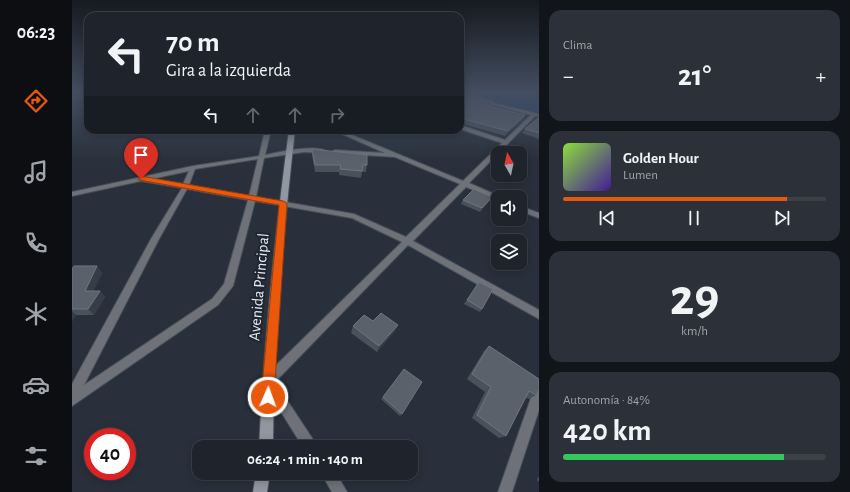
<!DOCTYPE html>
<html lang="es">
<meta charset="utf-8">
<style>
body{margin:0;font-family:"Alegreya Sans",sans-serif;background:#2c3038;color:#f1f3f6;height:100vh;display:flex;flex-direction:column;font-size:15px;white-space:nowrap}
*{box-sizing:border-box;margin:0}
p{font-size:13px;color:#a1a4a9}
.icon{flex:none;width:22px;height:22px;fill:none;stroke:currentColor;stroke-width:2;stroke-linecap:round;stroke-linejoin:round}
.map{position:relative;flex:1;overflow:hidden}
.side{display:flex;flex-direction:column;gap:10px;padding:10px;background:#111418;width:311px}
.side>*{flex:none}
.banner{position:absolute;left:12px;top:12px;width:380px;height:122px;border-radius:12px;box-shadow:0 2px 10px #0003,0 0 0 1px #3c4148;background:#1f242c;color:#f1f3f6;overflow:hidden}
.needle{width:26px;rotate:351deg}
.buttons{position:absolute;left:419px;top:146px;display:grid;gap:8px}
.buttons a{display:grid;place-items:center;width:36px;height:36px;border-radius:8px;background:#1f242c;box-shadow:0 2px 10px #0003,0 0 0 1px #3c4148;font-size:20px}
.speed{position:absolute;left:12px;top:428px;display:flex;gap:8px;font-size:20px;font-weight:700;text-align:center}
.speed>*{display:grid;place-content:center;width:52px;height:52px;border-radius:50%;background:#1f242c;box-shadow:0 2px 10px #0003,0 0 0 1px #3c4148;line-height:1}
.speed .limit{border:6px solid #d22;background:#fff;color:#111}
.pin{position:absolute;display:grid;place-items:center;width:34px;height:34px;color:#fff;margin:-41px -17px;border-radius:50% 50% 50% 0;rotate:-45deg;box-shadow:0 0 4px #0007}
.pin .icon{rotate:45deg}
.me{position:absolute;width:44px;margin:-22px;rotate:2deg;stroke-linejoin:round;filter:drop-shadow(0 0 3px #0008)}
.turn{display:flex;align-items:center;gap:14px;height:84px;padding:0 16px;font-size:18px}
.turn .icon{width:52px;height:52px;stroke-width:2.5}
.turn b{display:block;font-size:28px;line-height:34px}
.lanes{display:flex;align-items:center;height:38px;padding:0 16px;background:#0003;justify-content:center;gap:20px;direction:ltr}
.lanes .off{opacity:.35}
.big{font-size:30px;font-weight:700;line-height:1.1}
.side .card{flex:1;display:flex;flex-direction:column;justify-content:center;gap:6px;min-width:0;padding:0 14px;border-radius:12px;background:#2c3038}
.side .dial{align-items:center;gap:0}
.dial b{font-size:52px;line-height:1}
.song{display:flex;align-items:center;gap:12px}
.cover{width:48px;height:48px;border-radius:6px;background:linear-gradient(135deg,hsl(90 70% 55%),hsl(260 70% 35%))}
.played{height:4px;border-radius:2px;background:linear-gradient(90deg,#ea580c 85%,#3c4148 85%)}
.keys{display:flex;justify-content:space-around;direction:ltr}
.heat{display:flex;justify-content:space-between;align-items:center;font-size:22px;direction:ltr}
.charge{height:6px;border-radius:3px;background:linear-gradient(90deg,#34c759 84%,#3c4148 0)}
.trip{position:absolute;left:120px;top:440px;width:226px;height:40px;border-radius:12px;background:#1f242c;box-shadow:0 2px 10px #0003,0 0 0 1px #3c4148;font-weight:700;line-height:40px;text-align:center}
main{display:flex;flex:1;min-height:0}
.menu{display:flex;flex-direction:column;width:72px;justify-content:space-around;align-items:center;background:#0c0e12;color:#a1a4a9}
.menu .icon{width:28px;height:28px}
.menu .current{color:#ea580c}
.menu b{font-size:18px;color:#f1f3f6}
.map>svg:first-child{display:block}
</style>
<main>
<nav class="menu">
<b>06:23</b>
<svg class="icon current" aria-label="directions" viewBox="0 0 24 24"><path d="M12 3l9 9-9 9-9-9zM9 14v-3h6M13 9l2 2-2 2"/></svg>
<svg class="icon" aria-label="music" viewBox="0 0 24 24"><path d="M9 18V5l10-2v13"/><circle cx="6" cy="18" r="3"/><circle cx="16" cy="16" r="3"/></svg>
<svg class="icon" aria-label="phone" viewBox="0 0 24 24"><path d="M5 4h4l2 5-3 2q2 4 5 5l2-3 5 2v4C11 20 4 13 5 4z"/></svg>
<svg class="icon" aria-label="climate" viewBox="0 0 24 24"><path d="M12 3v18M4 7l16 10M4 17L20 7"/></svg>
<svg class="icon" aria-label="car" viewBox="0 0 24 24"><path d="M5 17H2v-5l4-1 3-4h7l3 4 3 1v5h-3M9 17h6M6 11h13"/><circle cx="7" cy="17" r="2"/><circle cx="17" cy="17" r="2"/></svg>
<svg class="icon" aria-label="filters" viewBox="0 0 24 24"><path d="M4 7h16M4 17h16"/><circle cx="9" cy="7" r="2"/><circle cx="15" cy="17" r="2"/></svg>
</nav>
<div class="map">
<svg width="467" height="492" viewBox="0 0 467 492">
<rect width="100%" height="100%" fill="#29303b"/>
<!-- green -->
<polygon fill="#203c69" points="467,93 467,114 390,94"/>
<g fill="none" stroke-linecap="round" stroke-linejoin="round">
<!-- stream -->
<polygon fill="#001236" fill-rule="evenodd" points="1,93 6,93 0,96 0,94"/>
<defs>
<g id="street">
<path d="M 410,100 L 467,114 L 467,116 L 463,116 L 397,183 L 429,197 L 426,197 L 426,200 L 424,199 L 394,187 L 341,241 L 467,310 L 467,319 L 336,245 L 203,382 L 246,447 L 231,447 L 192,385 L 190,381 L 192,377 L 330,242 L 280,218 L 183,201 L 161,286 L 146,305 L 0,406 L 0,384 L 79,239 L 110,188 L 69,181 L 0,196 L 0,192 L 121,166 L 187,156 L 193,130 L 199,130 L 193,155 C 207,152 243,144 254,151 L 251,153 L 232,152 L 192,158 L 184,197 L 282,214 L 334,237 L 388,184 L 323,157 L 261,153 L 261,151 L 263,150 L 313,153 L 261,130 L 268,130 L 391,181 L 430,143 L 388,129 L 388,125 L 433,140 L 459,115 L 410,102 ZM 186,159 L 177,196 L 117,185 L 123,169 ZM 117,171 L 111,184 L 79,179 ZM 115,189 L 176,200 L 152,284 L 140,299 L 12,385 L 87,239 Z"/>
<polygon points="448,206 467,213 467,218 448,211"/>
<polygon points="467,386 467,410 440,492 426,492 461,392 463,388"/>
<polygon points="249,473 264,473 275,492 260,492"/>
</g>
<g id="secondary">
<path d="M 217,130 L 223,130 C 211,235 202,341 201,447 L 187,447 C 192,341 203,235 217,130 Z"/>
<polygon points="184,473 198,473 195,492 181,492"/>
</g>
</defs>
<!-- street casing -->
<use href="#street" stroke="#474e58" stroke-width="2"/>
<!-- secondary casing -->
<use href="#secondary" stroke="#474e58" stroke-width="2"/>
<!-- street -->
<use href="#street" fill="#6e7278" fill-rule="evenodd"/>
<!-- secondary -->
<use href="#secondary" fill="#9197a0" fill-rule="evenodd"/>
</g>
<!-- wall -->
<g fill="#49515b">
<polygon points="388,93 422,102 420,106 453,115 451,120 433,136 388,123"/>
<polygon points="467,117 467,139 450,133 453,129"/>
<polygon points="240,149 295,165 294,172 290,172 289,178 267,175 267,172 243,172 240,155"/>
<polygon points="391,200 418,200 408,212 389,204"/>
<polygon points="25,266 30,273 21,291 28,291 33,297 22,315 4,315 0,321 0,269"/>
<polygon points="407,282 410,309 408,312 392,304"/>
<polygon points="301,321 326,325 323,331 305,352 279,333 281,326"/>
<polygon points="417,346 464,395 457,399 453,397 434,436 427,438 400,418 413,392 395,379 412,351"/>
<polygon points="311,397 330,414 328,416 309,399"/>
<polygon points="467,476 467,482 465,480"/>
</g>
<!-- shaded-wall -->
<g fill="#353d48">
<polygon points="453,115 451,120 433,136 436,131"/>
<polygon points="420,197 418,200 408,212 410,208"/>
<polygon points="25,266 30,273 19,297 13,291"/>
<polygon points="28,291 33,297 22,315 16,309"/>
<polygon points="0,311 4,315 0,321"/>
<polygon points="326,325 323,331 305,352 307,346"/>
</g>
<!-- building -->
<g fill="#5a616b" stroke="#6f7680">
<polygon points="388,93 395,93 422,102 417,106 453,115 436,131 388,118"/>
<polygon points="467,117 467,133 453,129"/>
<polygon points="240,149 295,155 295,165 291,165 290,171 268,169 269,165 243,165"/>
<polygon points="402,189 420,197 410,208 391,200"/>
<polygon points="2,266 25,266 13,291 28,291 16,309 0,309 0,269"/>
<polygon points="407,282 421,289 410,309 395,300"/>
<polygon points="309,313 326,325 307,346 281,326 292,315 301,321"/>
<polygon points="417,346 467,379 467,390 464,395 457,391 434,436 405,415 419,387 400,374"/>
<polygon points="332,369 350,382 330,414 311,397"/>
</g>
<!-- sky -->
<linearGradient id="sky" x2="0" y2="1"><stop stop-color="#171a20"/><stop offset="0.57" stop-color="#434e60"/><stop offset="1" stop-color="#434e60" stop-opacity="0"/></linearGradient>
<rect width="467" height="162" fill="url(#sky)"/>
<!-- route -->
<polygon fill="#ea580c" stroke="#983908" points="69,176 211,201 215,203 202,397 200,401 196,403 191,401 189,397 207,205 67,180 67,177"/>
<g text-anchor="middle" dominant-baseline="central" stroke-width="4" stroke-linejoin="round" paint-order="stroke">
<!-- street labels -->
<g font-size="16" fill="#e5eaf1" stroke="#1f2631">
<text transform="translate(187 287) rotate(-85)">Avenida Principal</text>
</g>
</g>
</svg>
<div class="buttons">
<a><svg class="needle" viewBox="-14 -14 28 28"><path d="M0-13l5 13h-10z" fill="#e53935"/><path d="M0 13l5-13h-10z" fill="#a1a4a9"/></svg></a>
<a><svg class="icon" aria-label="sound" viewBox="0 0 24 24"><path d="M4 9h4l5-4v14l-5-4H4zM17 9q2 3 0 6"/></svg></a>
<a><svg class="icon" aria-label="layers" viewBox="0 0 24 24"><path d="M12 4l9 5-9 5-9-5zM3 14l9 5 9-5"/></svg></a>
</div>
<div class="speed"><div class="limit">40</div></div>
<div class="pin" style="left:69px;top:179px;background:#d93025"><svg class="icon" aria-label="arrive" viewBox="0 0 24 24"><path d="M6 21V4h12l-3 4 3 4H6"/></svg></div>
<svg class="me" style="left:196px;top:397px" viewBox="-20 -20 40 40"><circle r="17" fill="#ea580c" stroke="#fff" stroke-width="3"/><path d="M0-11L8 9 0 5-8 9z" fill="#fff"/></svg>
<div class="trip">06:24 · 1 min · 140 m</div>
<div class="banner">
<div class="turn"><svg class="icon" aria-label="left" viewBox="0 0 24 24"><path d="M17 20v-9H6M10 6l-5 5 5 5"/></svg><div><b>70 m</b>Gira a la izquierda</div></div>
<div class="lanes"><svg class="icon" aria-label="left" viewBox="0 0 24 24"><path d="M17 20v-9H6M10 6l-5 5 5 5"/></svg><svg class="icon off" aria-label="ahead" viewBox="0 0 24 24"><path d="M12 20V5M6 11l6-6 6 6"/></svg><svg class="icon off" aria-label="ahead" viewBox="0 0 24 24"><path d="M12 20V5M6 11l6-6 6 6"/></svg><svg class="icon off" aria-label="right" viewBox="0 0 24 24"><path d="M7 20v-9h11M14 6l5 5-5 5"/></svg></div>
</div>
</div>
<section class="side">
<div class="card"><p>Clima</p>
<div class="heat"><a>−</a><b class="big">21°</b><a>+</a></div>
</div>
<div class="card">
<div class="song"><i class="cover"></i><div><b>Golden Hour</b><p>Lumen</p></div></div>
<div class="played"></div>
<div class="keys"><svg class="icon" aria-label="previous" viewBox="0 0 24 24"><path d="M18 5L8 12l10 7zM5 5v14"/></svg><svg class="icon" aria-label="pause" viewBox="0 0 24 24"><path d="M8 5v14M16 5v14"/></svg><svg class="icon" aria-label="next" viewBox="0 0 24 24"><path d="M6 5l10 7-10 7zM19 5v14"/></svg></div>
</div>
<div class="card dial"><b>29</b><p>km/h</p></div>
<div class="card"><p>Autonomía · 84%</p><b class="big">420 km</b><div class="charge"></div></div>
</section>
</main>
